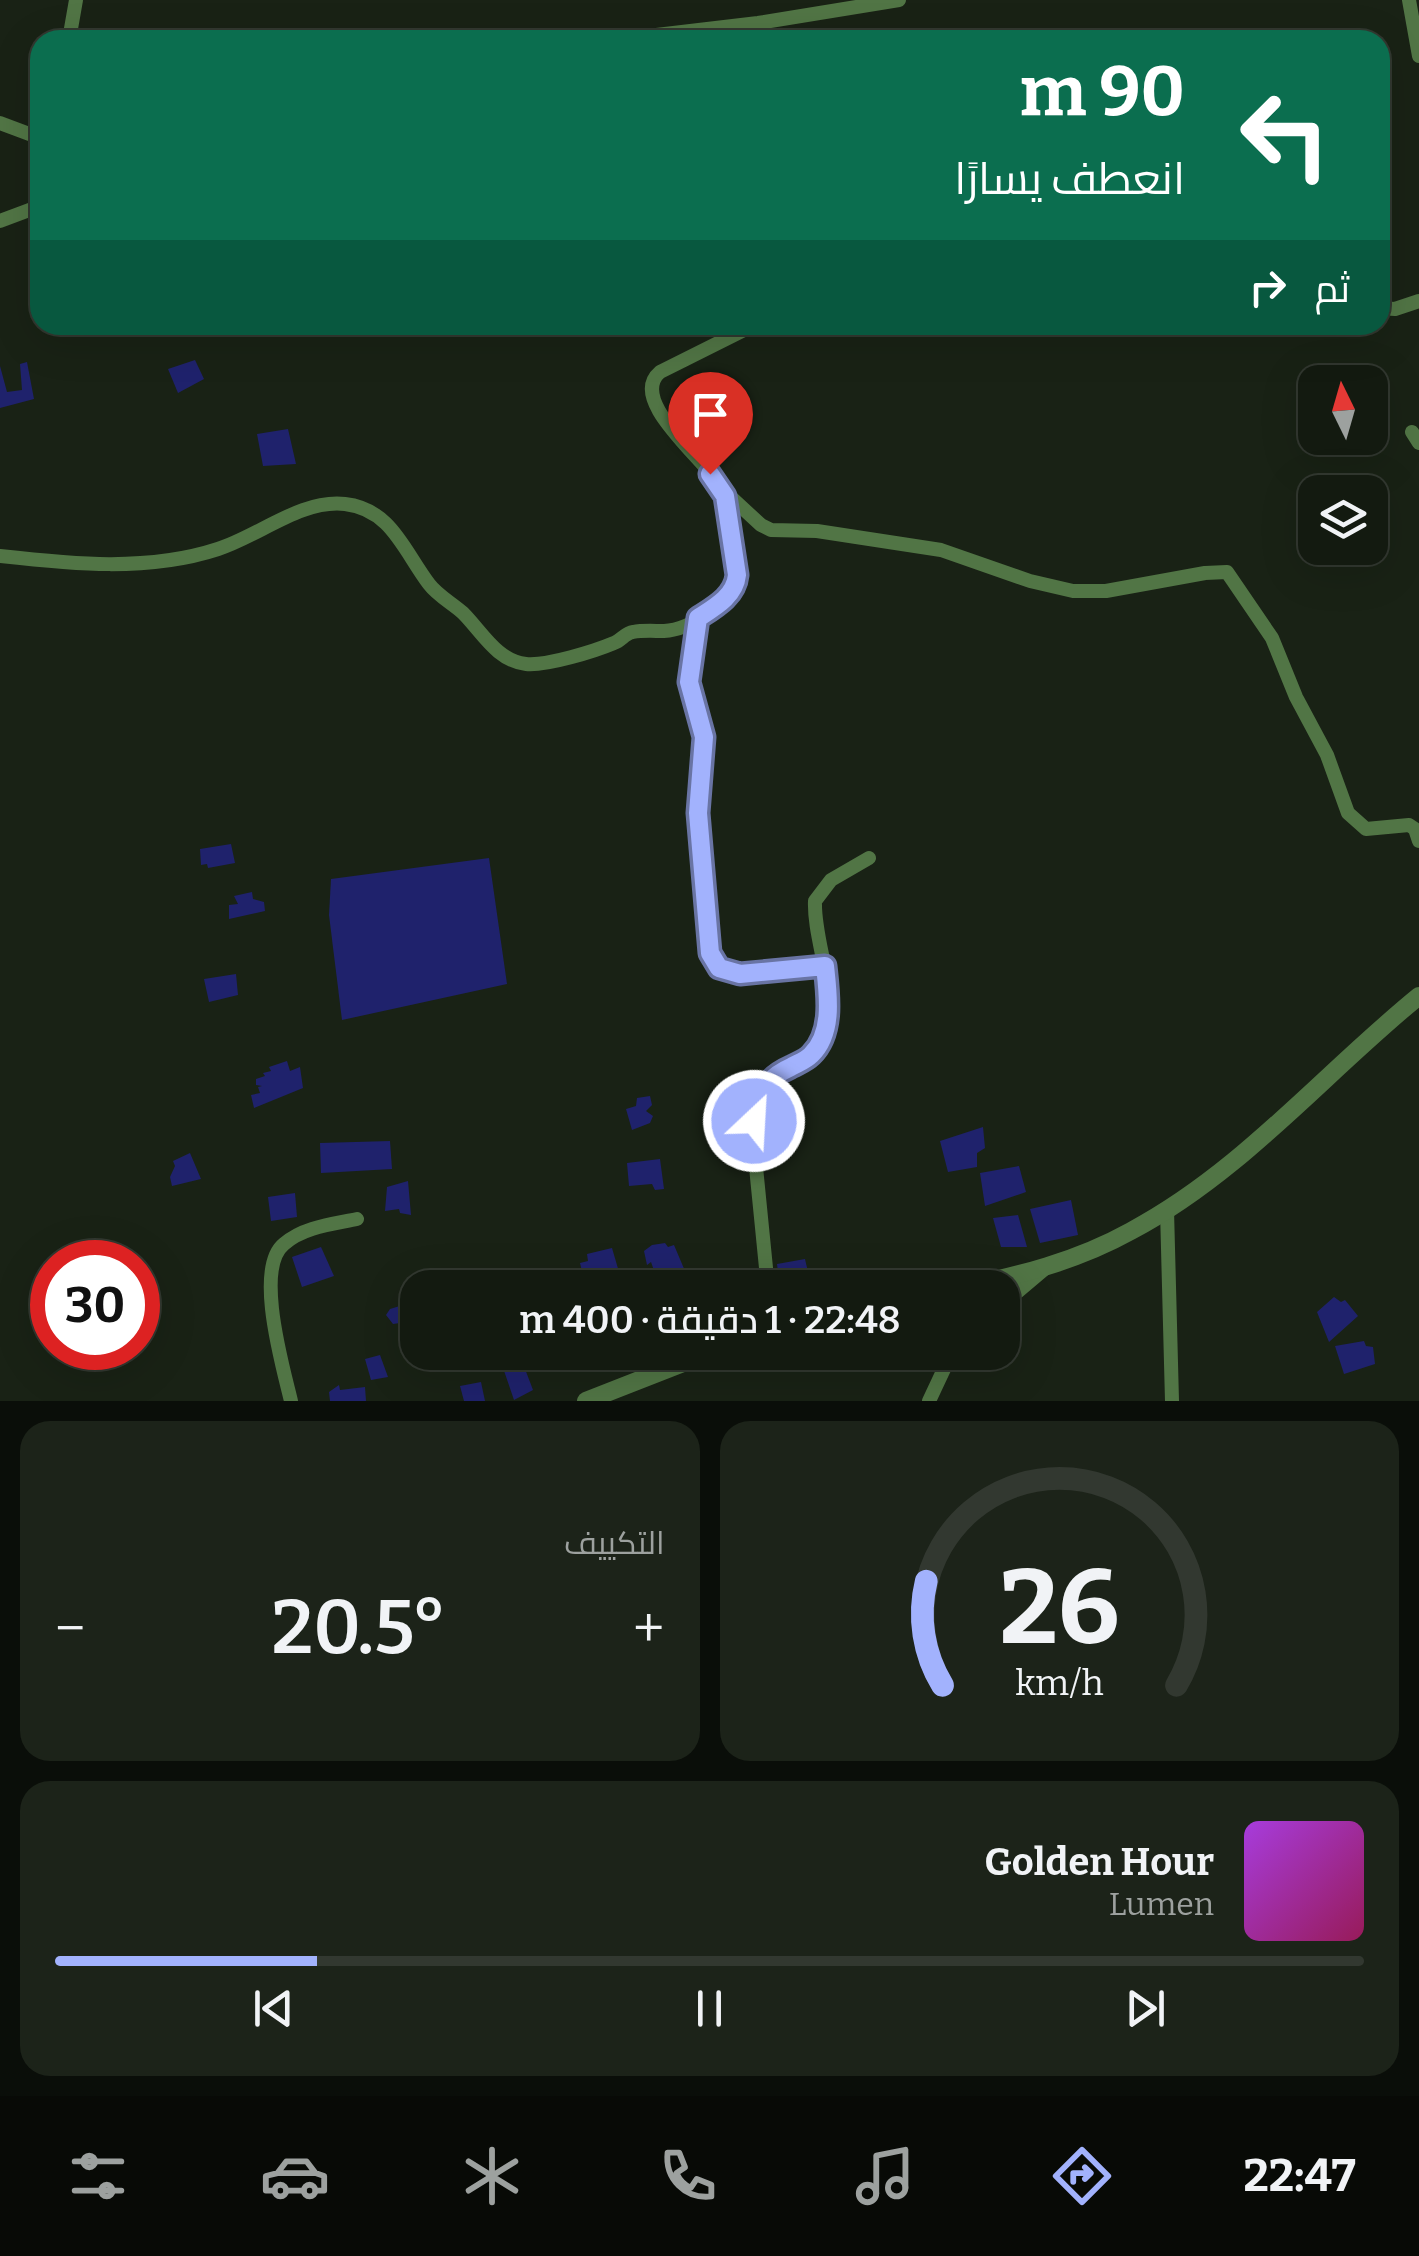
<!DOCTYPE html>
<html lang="ar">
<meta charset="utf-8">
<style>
body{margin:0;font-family:Bitter,Cairo,serif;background:#1c2319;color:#f1f3f6;direction:rtl;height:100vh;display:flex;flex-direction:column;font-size:38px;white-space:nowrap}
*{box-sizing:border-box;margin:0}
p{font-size:32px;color:#9da19f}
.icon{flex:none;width:55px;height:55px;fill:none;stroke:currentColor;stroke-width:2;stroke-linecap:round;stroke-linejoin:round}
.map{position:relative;height:1401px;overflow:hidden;direction:ltr}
.panel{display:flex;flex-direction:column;gap:20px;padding:20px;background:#0a0e09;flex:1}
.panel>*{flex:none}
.guide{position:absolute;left:30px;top:30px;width:1360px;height:305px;border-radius:30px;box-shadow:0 10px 40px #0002,0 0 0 2px #323830;direction:rtl;background:#0b6e4f;color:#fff;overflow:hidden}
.needle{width:65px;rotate:355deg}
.controls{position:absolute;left:1298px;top:365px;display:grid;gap:20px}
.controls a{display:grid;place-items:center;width:90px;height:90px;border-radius:20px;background:#131a10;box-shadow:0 10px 40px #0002,0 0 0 2px #323830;font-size:50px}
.speed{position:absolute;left:30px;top:1240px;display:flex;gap:20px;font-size:50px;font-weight:700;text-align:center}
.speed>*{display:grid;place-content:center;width:130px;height:130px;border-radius:50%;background:#131a10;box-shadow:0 10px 40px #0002,0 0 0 2px #323830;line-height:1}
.speed .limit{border:15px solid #d22;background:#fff;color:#111}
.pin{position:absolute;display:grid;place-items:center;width:85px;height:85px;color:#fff;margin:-102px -42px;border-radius:50% 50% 50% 0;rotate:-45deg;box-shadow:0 0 10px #0007}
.pin .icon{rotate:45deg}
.me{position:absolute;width:110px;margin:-55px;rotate:25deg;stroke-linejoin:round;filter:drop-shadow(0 0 8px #0008)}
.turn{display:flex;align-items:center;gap:35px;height:210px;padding:0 40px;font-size:45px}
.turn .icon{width:130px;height:130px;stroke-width:2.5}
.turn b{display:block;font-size:70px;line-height:85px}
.then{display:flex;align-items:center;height:95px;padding:0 40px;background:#0003;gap:20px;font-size:38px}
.big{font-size:75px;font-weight:600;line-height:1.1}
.panel .widget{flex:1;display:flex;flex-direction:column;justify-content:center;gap:15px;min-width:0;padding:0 35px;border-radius:30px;background:#1c2319}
.panel .dial{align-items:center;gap:0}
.dial svg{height:260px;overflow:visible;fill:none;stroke:#323830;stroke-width:7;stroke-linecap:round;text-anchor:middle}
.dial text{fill:#f1f3f6;stroke:none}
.song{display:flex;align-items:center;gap:30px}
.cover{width:120px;height:120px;border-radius:15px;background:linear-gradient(135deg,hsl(280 70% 55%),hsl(330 70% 35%))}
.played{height:10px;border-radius:5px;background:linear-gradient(90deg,#a2b2fd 20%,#323830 20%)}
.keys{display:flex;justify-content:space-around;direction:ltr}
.heat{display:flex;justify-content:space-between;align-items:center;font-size:55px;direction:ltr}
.panel .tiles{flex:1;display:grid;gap:20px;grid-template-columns:1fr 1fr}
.widget:last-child{grid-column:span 2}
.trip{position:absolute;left:400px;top:1270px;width:620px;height:100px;border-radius:30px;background:#131a10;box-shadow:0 10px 40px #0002,0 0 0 2px #323830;font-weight:600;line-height:100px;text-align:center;direction:rtl}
.dock{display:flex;height:160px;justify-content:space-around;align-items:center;background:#080a06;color:#9da19f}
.dock .icon{width:70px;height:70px}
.dock .current{color:#a2b2fd}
.dock b{font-size:45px;color:#f1f3f6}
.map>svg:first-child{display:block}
</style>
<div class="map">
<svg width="1419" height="1401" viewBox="0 0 1419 1401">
<rect width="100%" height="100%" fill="#192215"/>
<!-- building -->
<g fill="#1f226c">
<polygon points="195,360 204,379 178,393 168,369"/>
<polygon points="27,362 34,399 0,408 0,366 7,392 22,390 20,364"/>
<polygon points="288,429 296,464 263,466 257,434"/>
<polygon points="231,844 235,863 208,868 207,864 201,865 200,849"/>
<polygon points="489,858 507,984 342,1020 329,915 331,879"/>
<polygon points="252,892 253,899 264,902 265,911 229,919 229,905 238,904 234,896"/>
<polygon points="236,974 238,995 209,1002 204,979"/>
<polygon points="287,1061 290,1071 300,1067 303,1088 254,1108 251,1095 260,1093 258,1087 262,1086 256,1085 256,1079 265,1076 263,1073 271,1071 269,1067"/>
<polygon points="650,1096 652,1105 646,1111 653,1116 650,1123 632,1130 626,1109 636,1106 637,1098"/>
<polygon points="983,1127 985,1148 977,1153 977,1167 948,1172 940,1141"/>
<polygon points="390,1141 392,1169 321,1173 320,1143"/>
<polygon points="190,1153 201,1179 172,1186 170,1177 175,1166 173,1161"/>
<polygon points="660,1159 664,1189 655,1190 652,1184 629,1186 627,1163"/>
<polygon points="1019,1166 1026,1192 985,1206 980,1173"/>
<polygon points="408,1181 411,1215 400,1213 399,1209 385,1211 387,1187"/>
<polygon points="295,1193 297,1217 271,1221 268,1197"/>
<polygon points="1071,1200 1078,1235 1040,1243 1030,1209"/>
<polygon points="1018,1215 1027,1247 1001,1247 993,1218"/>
<polygon points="665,1243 668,1247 674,1245 685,1271 672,1275 674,1283 682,1281 683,1288 664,1288 661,1278 657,1279 651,1262 647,1265 644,1251 652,1245"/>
<polygon points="321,1247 334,1276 302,1287 292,1257"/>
<polygon points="612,1248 619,1272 585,1284 580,1263 588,1261 587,1254"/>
<polygon points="805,1259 811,1285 780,1288 777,1264"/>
<polygon points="1334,1297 1341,1302 1345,1300 1358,1316 1329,1342 1317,1312"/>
<polygon points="406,1304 413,1320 409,1321 410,1332 404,1334 400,1323 393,1324 386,1315 390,1309"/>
<polygon points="1364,1341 1366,1346 1373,1347 1375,1364 1344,1374 1335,1346"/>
<polygon points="519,1353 533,1390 514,1400 502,1365"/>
<polygon points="380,1355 388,1377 371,1380 365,1359"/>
<polygon points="481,1382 485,1401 464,1401 460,1386"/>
<polygon points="339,1385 340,1390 365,1387 366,1401 330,1401 329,1392"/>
</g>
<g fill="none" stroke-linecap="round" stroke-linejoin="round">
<!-- minor -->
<g stroke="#517545" stroke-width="14">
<polyline points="1409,0 1419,56"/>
<polyline points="69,40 76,0"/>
<polyline points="614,40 758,23 899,0"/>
<polyline points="0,123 40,138"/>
<polyline points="0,221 40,206"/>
<polyline points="1380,308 1395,309 1419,301"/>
<polyline points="1412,432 1419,443"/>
<polyline points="723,490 761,525 771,530 817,531 941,550 1030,581 1073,591 1106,591 1205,573 1227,572 1272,638 1296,697 1327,755 1348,813 1366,829 1409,825 1415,829 1419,841"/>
<path d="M 0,556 C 71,564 148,572 218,549 C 259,536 301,499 345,504 C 391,509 404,551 429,584 C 438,596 452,603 463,613 C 482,632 497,661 526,664 C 547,666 595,651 614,643 C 622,640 625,633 633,632 C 643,630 654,631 664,631 C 690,630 734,603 737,575 C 733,549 734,513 722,489 C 709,462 626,401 660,372 L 754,325"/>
<polyline points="698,619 689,682 705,748 698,813 710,953 719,969 740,974 825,966"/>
<polyline points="1167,1210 1172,1401"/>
<path d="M 768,1288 L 755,1157 L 757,1101 C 765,1071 797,1073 814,1052 C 848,1011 813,947 815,901 L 831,880 L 869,858"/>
<polyline points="1002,1305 1047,1267"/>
<path d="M 291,1401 C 283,1367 254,1268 284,1244 C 303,1227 333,1224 357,1219"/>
<polyline points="929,1401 952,1352"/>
</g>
<!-- tertiary -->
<g stroke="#517545" stroke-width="18">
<path d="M 958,1288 C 1018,1276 1077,1261 1131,1231 C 1242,1172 1323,1074 1419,996"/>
<polyline points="586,1401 711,1352"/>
</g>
</g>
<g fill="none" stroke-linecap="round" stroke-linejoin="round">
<defs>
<path id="route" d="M 710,474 L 725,496 L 737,575 C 735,596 715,607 698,618 L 689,682 L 704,737 L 698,813 L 710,953 L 719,968 L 740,974 L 825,966 C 828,994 834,1033 811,1055 C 805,1061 798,1063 791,1067 C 766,1078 757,1095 754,1121"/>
</defs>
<!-- route casing -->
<use href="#route" stroke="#6974a4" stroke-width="25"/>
<!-- route -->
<use href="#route" stroke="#a2b2fd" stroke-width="18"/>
</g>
</svg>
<div class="controls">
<a><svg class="needle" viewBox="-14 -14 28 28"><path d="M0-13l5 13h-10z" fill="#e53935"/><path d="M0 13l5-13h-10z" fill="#9da19f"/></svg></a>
<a><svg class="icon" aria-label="layers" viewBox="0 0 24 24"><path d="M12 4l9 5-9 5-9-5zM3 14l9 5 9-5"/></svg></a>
</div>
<div class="speed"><div class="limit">30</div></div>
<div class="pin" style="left:710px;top:474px;background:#d93025"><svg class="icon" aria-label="arrive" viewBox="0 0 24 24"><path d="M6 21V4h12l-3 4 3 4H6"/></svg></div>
<svg class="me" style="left:754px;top:1121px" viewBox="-20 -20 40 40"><circle r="17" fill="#a2b2fd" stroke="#fff" stroke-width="3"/><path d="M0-11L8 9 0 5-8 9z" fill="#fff"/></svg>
<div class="trip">22:48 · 1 دقيقة · 400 m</div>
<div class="guide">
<div class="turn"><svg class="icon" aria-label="left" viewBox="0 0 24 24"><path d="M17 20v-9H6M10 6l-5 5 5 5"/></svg><div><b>90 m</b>انعطف يسارًا</div></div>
<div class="then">ثم<svg class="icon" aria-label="right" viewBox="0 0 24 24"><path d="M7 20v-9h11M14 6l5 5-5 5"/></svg></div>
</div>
</div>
<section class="panel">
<div class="tiles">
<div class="widget dial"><svg viewBox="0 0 100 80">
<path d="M14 69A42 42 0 1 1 86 69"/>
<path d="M14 69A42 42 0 0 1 9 37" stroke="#a2b2fd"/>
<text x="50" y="56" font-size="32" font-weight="700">26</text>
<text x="50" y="72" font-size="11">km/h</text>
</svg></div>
<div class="widget"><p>التكييف</p>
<div class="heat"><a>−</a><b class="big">20.5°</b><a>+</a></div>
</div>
<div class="widget">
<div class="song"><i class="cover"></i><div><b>Golden Hour</b><p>Lumen</p></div></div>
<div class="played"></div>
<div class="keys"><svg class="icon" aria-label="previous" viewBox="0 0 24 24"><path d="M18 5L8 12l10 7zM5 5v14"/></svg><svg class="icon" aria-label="pause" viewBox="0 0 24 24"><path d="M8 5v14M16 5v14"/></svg><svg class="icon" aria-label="next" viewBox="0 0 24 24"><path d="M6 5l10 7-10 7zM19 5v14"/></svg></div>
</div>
</div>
</section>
<nav class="dock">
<b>22:47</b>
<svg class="icon current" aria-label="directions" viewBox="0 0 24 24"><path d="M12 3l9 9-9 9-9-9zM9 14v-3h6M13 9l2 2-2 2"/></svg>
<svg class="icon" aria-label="music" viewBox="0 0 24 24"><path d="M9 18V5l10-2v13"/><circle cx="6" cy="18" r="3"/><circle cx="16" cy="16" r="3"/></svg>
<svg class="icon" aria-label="phone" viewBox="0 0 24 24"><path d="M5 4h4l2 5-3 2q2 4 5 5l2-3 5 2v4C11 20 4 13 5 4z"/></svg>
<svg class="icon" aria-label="climate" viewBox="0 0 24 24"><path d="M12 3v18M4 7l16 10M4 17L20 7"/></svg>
<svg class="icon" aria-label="car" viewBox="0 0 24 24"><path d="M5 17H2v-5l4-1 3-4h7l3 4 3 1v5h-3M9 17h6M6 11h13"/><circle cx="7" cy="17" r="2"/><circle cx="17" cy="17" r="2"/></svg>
<svg class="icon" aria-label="filters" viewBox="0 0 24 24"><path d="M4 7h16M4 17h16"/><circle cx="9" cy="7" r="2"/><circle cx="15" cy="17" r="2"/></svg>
</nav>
